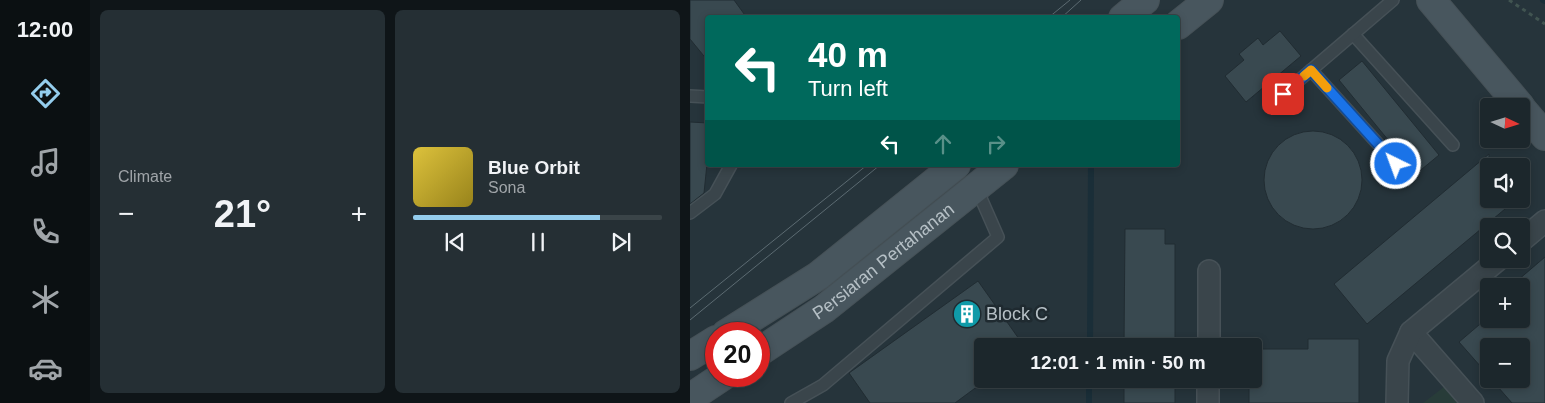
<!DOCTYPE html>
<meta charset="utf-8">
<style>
body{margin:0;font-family:Arial,sans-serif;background:#252f34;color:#f1f3f6;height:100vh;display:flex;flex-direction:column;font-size:19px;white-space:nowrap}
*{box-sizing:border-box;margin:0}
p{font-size:16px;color:#a0a5a9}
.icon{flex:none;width:28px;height:28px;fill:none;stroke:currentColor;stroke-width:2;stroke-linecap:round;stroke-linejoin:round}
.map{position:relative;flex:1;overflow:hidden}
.sheet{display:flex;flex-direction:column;gap:10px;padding:10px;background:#0f1518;width:600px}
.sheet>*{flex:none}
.guide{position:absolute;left:15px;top:15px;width:475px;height:152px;border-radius:5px;box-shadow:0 2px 8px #0003,0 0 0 1px #3a4448;background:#00695c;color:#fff;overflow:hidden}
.needle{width:32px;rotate:94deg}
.fabs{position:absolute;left:790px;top:98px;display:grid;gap:10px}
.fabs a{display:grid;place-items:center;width:50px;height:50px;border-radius:5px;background:#1c272c;box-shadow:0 2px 8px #0003,0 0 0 1px #3a4448;font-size:25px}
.speed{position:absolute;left:15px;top:322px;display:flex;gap:10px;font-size:25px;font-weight:700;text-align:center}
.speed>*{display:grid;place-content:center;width:65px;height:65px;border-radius:50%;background:#1c272c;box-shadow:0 2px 8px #0003,0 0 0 1px #3a4448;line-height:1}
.speed .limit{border:8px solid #d22;background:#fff;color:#111}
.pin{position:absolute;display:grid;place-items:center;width:42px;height:42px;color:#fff;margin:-21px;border-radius:10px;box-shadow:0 2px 8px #0006}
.me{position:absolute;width:55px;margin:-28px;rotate:318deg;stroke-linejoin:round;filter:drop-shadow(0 0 4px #0008)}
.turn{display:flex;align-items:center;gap:18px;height:105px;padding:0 20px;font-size:22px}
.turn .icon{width:65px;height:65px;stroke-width:2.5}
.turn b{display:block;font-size:35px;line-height:42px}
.lanes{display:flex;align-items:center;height:48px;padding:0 20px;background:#0003;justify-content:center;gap:25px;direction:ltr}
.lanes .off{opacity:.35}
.big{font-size:38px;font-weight:700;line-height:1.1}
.sheet .card{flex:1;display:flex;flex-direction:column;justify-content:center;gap:8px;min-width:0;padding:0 18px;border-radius:8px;background:#252f34}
.song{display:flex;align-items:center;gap:15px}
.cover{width:60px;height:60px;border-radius:8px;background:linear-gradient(135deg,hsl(50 70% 55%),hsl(50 70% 35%))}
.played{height:5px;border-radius:2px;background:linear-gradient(90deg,#94cded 75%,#3a4448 75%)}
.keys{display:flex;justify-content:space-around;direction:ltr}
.heat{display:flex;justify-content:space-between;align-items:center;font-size:28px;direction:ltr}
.sheet .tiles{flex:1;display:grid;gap:10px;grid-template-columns:repeat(2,1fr)}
.trip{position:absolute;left:284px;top:338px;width:288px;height:50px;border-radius:5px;background:#1c272c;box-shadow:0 2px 8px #0003,0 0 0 1px #3a4448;font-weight:700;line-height:50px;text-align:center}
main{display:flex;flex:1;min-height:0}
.tab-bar{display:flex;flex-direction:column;width:90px;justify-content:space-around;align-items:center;background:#0b1012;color:#a0a5a9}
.tab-bar .icon{width:35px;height:35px}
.tab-bar .active{color:#94cded}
.tab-bar b{font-size:22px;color:#f1f3f6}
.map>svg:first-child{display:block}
</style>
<main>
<nav class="tab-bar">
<b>12:00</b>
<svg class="icon active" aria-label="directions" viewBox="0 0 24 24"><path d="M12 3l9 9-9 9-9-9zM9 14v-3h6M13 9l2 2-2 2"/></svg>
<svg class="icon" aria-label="music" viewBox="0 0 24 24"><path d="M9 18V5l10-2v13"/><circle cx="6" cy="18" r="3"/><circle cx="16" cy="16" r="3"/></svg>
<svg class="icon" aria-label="phone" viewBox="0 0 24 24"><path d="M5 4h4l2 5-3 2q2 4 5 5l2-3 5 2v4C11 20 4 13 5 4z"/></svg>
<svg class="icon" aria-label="climate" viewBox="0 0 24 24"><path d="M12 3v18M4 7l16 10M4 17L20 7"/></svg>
<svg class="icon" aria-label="car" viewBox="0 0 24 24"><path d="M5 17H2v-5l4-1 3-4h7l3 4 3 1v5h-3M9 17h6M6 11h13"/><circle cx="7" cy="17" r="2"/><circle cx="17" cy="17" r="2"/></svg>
</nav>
<section class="sheet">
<div class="tiles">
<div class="card"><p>Climate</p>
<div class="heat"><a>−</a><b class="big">21°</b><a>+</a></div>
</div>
<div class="card">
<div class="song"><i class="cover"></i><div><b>Blue Orbit</b><p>Sona</p></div></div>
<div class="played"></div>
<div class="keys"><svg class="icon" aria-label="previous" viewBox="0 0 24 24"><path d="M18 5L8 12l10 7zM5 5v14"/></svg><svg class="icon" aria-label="pause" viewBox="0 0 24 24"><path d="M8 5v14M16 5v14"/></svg><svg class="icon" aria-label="next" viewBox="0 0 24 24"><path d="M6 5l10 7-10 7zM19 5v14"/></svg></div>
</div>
</div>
</section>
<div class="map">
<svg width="855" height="403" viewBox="0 0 855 403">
<rect width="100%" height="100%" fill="#26343b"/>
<!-- green -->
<polygon fill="#283c39" points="754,387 768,403 733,403"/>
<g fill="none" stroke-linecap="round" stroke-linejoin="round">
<!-- stream -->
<g stroke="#1a2e38" stroke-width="6">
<polyline points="853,0 855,1"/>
<polyline points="400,346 401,165"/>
<polyline points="399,403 399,379"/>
</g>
</g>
<!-- building -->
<g fill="#394950" stroke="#212c32">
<polygon points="0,0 44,0 57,18 18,18 18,61 0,39"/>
<polygon points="590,31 611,56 556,102 535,76 554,60 549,54 568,38 573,45"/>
<polygon points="672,61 749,155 726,174 649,80"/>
<polygon points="0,122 18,123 18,154 14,193 0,204"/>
<circle cx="623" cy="180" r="49"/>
<polygon points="799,154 799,199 827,199 677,324 644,284"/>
<polygon points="435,229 475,229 475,244 485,244 485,346 434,346"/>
<polygon points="855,257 855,403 822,403 801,379 831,379 831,346 799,346 799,376 769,342 796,319 831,319 831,288 833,286 821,286"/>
<polygon points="288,281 334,346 292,346 292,383 265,403 180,403 159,373"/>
<polygon points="618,339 669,339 669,403 559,403 559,379 562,379 562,349 618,349"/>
<rect x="434" y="379" width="51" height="24"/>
</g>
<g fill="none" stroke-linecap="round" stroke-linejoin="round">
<defs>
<g id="lane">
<polyline points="663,34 763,145"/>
<polyline points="621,70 718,177"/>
<polyline points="0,96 18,97"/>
<polyline points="579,106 703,0"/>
<polyline points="0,213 25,194 41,165"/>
<polyline points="101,403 133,385 308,237 286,187"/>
</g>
<g id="street">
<polyline points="831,241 855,221"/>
<polyline points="721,332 783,403"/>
<polyline points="519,346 519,271"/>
<polyline points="518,403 518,379"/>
<polyline points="707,403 708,361 721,332 809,259"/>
</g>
<g id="secondary">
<polyline points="741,0 830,106"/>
<polyline points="433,18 455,0"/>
<polyline points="488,25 519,0"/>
<polyline points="831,108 855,136"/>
<polyline points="36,334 128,276 266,165"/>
<path id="s1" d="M 69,352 L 134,309 L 314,165"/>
<polyline points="0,356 26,340"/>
<polyline points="0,398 33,376"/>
</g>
</defs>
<!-- lane casing -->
<use href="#lane" stroke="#465157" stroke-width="14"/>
<!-- street casing -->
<use href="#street" stroke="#465157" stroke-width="24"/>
<!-- secondary casing -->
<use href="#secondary" stroke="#465157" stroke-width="30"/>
<!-- path -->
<polyline stroke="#415451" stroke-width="3" stroke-dasharray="4 4" stroke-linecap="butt" points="819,0 855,24"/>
<!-- lane -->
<use href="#lane" stroke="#3a454b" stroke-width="11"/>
<!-- street -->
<use href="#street" stroke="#3a454b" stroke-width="21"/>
<!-- secondary -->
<use href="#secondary" stroke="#48565e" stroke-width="28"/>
<!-- tram -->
<g stroke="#5c6b72" stroke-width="1">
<polyline points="358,18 380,0"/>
<polyline points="371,18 391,0"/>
<polyline points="0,308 177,165"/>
<polyline points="0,320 190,165"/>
</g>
</g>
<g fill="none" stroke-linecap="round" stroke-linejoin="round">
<defs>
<polyline id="route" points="593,94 621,70 706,164"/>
</defs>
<!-- route casing -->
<use href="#route" stroke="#114b97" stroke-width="12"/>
<!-- route -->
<use href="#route" stroke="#1a73e8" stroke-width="9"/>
<!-- slow -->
<polyline stroke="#f59e0b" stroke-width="9" points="614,76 621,70 637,88"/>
</g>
<!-- icons -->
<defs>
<symbol id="building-disc" viewBox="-11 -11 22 22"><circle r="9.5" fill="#0f9aa8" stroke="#1f2a30"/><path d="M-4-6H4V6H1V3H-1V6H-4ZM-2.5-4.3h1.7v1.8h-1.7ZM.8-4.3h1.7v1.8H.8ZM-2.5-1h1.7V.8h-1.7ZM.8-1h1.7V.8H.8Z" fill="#fff"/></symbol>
</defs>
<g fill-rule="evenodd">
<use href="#building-disc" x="261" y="298" width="32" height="32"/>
</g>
<g text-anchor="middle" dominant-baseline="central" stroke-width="5" stroke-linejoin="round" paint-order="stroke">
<!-- street labels -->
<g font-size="18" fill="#b6c0c6" stroke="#1f2a30">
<text stroke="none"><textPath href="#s1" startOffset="154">Persiaran Pertahanan</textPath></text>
</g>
<!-- poi labels -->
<g font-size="18" fill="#b6c0c6" stroke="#1f2a30" text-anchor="start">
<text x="296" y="314">Block C</text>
</g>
</g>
</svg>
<div class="fabs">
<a><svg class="needle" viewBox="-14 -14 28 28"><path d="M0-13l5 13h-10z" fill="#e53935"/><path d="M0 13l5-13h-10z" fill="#a0a5a9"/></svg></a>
<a><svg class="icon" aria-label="sound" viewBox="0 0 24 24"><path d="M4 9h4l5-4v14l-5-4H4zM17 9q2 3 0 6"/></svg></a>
<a><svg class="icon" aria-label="search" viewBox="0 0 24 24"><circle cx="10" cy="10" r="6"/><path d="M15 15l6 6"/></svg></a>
<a>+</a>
<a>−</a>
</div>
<div class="speed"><div class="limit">20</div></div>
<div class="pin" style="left:593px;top:94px;background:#d93025"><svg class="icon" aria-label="arrive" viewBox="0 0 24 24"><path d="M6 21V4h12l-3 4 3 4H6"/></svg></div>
<svg class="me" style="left:706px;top:164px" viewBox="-20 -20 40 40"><circle r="17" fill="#1a73e8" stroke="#fff" stroke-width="3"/><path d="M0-11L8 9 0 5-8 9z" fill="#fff"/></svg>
<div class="trip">12:01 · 1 min · 50 m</div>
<div class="guide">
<div class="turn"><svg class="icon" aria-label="left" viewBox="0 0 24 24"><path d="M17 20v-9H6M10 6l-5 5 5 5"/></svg><div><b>40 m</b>Turn left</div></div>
<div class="lanes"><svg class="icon" aria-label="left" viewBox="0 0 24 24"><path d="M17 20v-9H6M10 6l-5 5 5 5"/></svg><svg class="icon off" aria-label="ahead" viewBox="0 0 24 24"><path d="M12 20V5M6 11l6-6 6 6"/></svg><svg class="icon off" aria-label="right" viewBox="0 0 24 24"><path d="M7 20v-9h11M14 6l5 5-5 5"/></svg></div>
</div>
</div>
</main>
